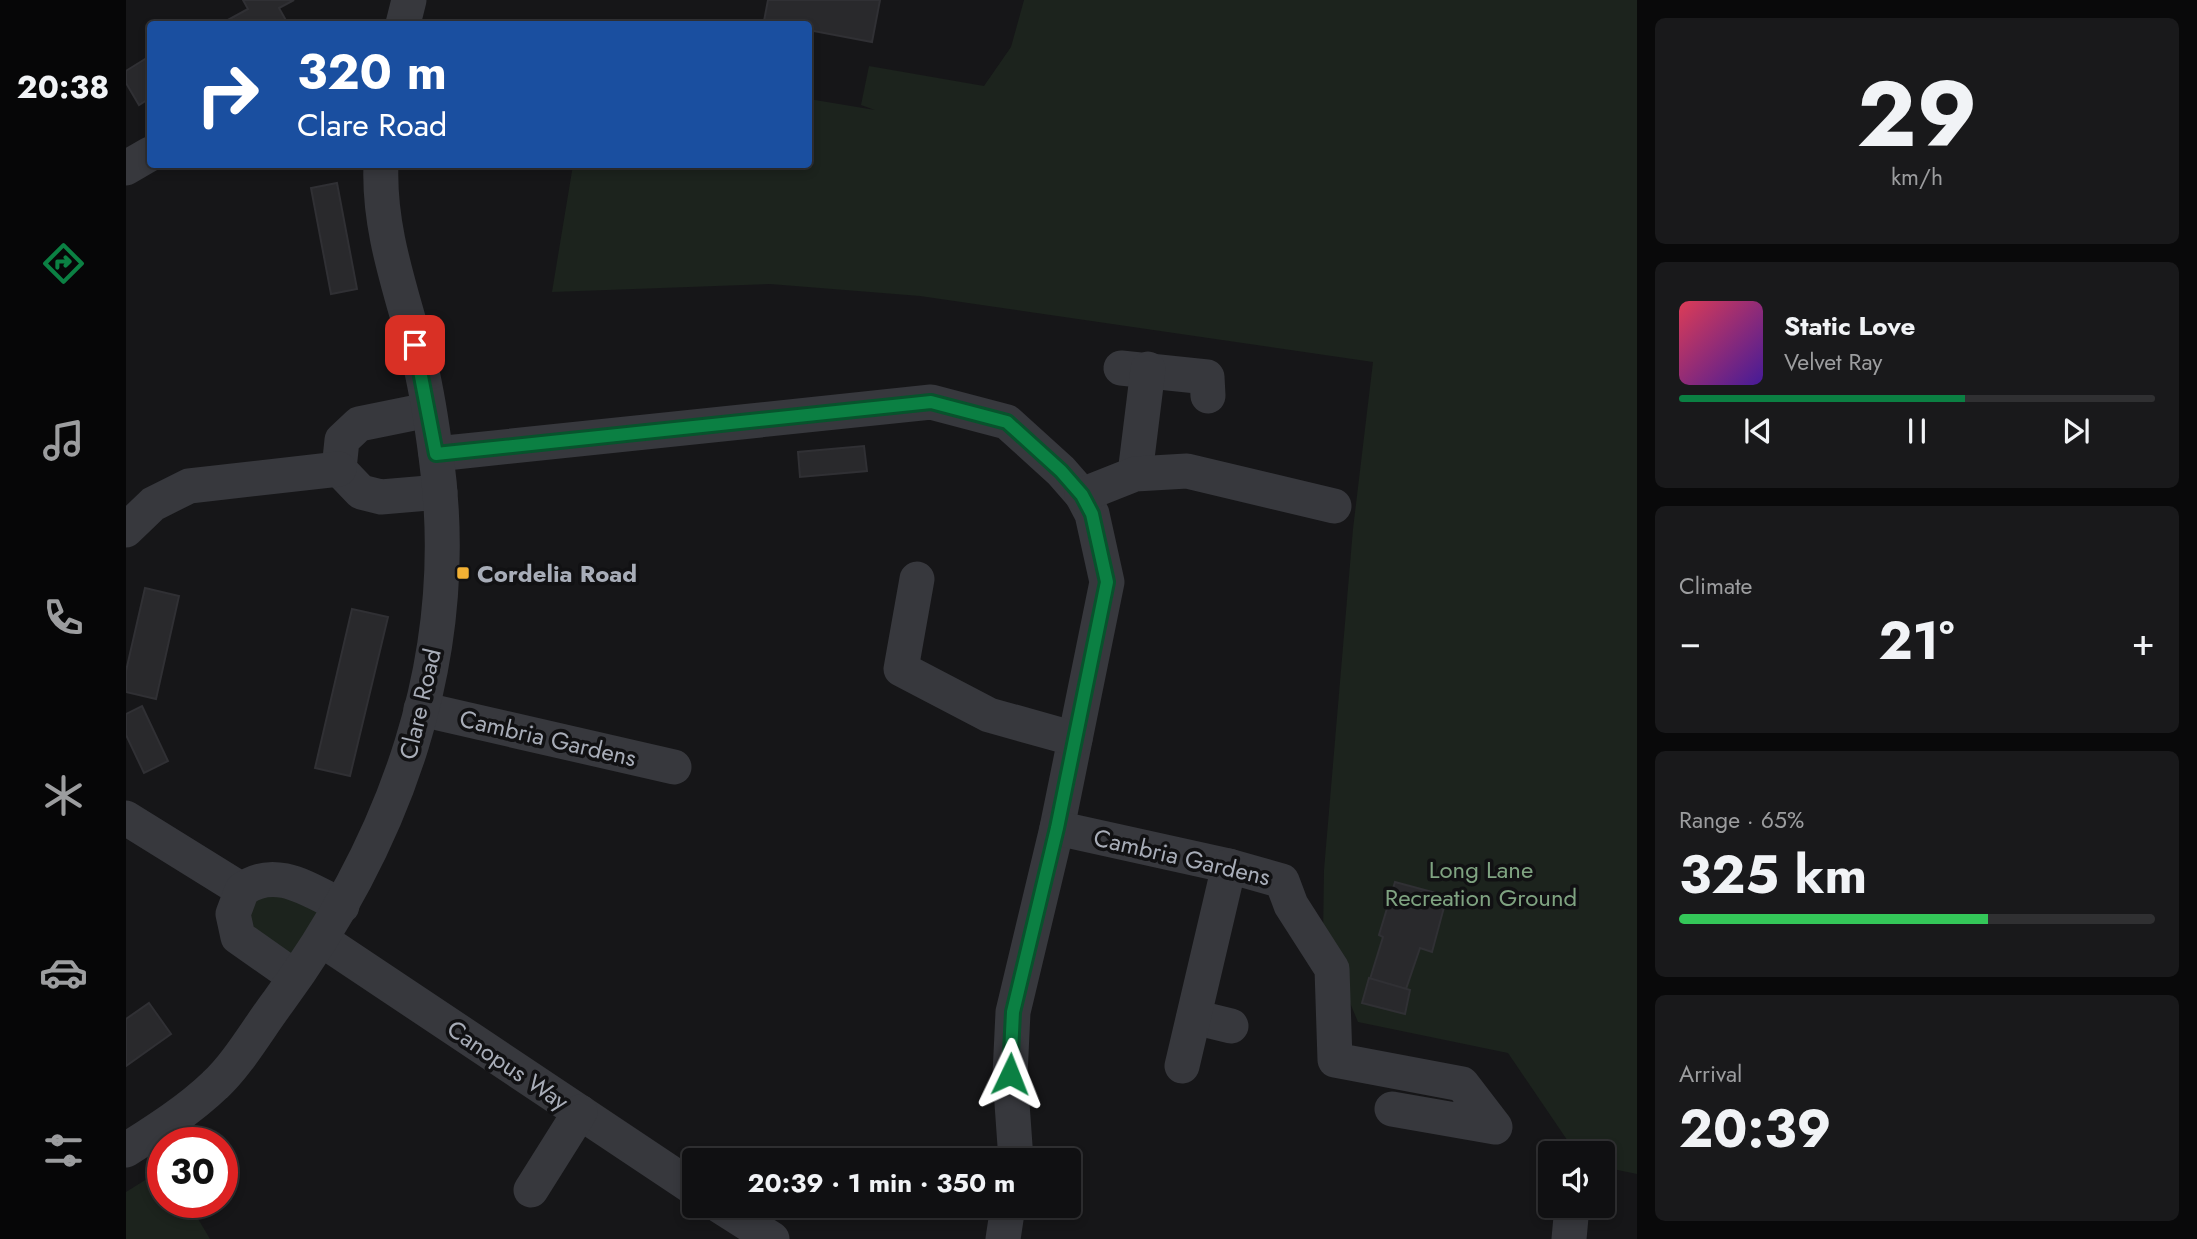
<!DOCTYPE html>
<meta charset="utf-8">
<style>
body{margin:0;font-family:Jost,sans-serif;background:#19191b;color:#f1f3f6;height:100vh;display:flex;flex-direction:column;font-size:26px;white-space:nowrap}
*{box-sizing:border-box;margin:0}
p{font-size:23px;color:#9c9d9f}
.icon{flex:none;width:38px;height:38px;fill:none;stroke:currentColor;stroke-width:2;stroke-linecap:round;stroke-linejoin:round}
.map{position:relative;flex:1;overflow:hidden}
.sheet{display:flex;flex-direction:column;gap:18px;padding:18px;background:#09090a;width:560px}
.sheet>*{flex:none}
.hud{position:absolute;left:21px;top:21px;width:665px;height:147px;border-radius:7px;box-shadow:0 4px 10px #0003,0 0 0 2px #303032;background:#1a4fa0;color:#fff;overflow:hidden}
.controls{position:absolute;left:1412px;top:1141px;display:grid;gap:14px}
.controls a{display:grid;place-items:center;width:77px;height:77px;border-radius:7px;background:#101012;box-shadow:0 4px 10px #0003,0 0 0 2px #303032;font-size:35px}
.speed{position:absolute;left:21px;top:1127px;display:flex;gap:14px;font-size:35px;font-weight:700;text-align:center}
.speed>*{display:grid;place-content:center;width:91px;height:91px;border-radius:50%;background:#101012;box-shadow:0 4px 10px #0003,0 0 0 2px #303032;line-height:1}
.speed .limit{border:10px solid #d22;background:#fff;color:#111}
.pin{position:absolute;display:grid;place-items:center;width:60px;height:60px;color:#fff;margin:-30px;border-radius:14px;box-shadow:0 4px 10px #0006}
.me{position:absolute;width:77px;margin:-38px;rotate:2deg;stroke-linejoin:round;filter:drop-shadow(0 0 5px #0008)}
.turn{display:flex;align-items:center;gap:24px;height:147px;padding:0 35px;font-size:32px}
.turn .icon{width:91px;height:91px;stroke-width:2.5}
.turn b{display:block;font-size:49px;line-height:60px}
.big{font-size:52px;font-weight:700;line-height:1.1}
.sheet .card{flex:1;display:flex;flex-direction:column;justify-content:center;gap:10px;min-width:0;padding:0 24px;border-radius:10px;background:#19191b}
.sheet .dial{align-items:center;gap:0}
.dial b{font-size:91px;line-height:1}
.song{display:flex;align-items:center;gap:21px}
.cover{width:84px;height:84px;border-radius:10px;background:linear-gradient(135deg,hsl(350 70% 55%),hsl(260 70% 35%))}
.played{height:7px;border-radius:4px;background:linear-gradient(90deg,#0b8043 60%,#303032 60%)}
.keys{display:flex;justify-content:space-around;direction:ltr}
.heat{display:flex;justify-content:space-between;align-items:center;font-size:38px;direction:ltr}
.charge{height:10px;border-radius:5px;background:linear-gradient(90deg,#34c759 65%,#303032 0)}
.trip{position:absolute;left:556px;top:1148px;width:399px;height:70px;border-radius:7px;background:#101012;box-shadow:0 4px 10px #0003,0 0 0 2px #303032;font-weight:700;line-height:70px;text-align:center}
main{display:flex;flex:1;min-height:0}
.menu{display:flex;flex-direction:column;width:126px;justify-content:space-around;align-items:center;background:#060607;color:#9c9d9f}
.menu .icon{width:49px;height:49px}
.menu .active{color:#0b8043}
.menu b{font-size:32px;color:#f1f3f6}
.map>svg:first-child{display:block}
</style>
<main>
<nav class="menu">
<b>20:38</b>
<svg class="icon active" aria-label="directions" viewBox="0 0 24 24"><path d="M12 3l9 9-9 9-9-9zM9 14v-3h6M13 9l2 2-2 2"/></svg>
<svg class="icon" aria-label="music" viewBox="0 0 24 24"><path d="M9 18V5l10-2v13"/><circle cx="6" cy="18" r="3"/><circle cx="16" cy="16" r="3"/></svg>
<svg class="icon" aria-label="phone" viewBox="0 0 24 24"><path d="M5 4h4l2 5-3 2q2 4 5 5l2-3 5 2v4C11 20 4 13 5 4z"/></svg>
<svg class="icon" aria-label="climate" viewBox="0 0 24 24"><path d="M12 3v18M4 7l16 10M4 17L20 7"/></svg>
<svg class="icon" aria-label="car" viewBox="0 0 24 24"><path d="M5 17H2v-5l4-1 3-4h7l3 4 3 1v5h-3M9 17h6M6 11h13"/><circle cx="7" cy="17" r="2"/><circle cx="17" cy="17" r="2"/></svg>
<svg class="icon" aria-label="filters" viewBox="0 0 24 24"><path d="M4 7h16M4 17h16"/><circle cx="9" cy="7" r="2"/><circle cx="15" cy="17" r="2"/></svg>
</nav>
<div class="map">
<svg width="1511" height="1239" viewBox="0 0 1511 1239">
<rect width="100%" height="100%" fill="#161618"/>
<!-- green -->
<g fill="#1c231d">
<polygon points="898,0 1511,0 1511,1174 1477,1167 1477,1153 1450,1153 1382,1053 1232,1022 1197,938 1198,870 1227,529 1247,362 794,296 644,284 426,292 447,165 682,164 683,99 749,110 735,105 743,66 858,86 885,47"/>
<polygon points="140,889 195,913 163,958 123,929 127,894"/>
<polygon points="37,1169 37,1202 62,1202 84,1239 0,1239 0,1192"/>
</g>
<!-- building -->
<g fill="#29292c" stroke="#303034" stroke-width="2">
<polygon points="117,0 168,0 153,8 162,24 100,24 98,22 122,9"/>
<polygon points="642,0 754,0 746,42 682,30 682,24 638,21"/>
<polygon points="24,56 24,98 13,105 0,83 0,71"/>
<polygon points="211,183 231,289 205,294 185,188"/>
<polygon points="738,446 741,471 674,477 672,452"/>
<polygon points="19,588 53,596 30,699 0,692 0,671"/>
<polygon points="226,609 262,617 224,776 189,768"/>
<polygon points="16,706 42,761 18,773 0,735 0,714"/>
<polygon points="1269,882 1321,896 1306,952 1294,948 1280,989 1244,979 1257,937 1253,935"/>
<polygon points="1243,978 1284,990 1279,1014 1236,1003"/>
<polygon points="23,1003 45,1034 0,1066 0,1019"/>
</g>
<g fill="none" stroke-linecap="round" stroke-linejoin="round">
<!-- minor -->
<g stroke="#37383d" stroke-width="35">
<polyline points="277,24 283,0"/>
<polyline points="0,168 24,154"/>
<polyline points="995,368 1081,377 1082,396"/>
<polyline points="302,410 233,424 216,440 213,469 235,492 255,497 314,492"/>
<polyline points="310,454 805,402 881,422 935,471 956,495 966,514 981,582 931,828 887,1012 884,1075 890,1160"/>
<polyline points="1009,474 1022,369"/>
<polyline points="956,495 1009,474 1061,471 1208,506"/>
<polyline points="0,530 27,504 63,486 213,469"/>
<polyline points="791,579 775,669 863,715 949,739"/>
<polyline points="295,709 548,767"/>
<polyline points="0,818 116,890"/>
<polyline points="931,828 1103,866 1156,881 1165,905 1206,969 1209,1060 1336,1084 1369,1127 1266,1109"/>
<polyline points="196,940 569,1189"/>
<path d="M 169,977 L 112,937 L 107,914 L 116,890 C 149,865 183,890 216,906"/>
<polyline points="1068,1017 1105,1026"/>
<polyline points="1056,1066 1103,866"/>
<path d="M 0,1150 C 30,1131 63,1110 89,1085 C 112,1064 133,1027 152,1002 C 270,841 338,657 310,456 C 306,425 301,393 294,363 C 278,297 252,234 255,164"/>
<polyline points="405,1190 454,1112"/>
<polyline points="594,1206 646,1239"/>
<polyline points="877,1239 882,1206"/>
<polyline points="1443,1239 1446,1206"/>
</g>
</g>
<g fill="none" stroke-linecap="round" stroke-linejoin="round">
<defs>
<polyline id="route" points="289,345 310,454 805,402 881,422 935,471 956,495 966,514 981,582 931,828 887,1012 884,1074"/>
</defs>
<!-- route casing -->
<use href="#route" stroke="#07532c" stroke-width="18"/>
<!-- route -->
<use href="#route" stroke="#0b8043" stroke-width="12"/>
</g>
<!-- markers -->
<rect fill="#f2b134" stroke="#111113" stroke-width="2.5" x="330" y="566" width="14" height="14" rx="3.5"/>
<g text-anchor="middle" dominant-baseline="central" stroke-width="7" stroke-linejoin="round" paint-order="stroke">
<!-- poi labels -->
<g font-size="24" font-weight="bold" fill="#a8adb8" stroke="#111113" text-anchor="start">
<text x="351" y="573">Cordelia Road</text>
</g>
<!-- street labels -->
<g font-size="24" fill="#a8adb8" stroke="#111113">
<text transform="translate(294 704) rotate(-77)">Clare Road</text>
<text transform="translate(422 738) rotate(13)">Cambria Gardens</text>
<text transform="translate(1056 857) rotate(13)">Cambria Gardens</text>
<text transform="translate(382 1065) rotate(34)">Canopus Way</text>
</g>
<!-- park labels -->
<g font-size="24" fill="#7fa381" stroke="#111113">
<text x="1355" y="869">Long Lane<tspan x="1355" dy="28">Recreation Ground</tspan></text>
</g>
</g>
</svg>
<div class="controls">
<a><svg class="icon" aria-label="sound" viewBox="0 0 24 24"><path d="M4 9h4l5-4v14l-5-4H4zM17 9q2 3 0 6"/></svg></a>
</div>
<div class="speed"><div class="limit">30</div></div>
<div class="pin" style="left:289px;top:345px;background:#d93025"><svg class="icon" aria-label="arrive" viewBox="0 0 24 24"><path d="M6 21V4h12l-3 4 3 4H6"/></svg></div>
<svg class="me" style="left:884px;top:1074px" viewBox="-20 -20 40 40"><path d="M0-17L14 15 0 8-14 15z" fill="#0b8043" stroke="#fff" stroke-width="4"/></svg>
<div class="trip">20:39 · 1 min · 350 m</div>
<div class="hud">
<div class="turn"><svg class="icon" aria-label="right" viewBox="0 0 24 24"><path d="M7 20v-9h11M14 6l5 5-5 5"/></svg><div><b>320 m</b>Clare Road</div></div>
</div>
</div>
<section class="sheet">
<div class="card dial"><b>29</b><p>km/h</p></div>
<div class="card">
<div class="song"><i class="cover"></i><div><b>Static Love</b><p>Velvet Ray</p></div></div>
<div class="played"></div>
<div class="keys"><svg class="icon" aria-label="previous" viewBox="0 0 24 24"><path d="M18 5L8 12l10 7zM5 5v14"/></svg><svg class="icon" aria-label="pause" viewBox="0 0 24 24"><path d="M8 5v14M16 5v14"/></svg><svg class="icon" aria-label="next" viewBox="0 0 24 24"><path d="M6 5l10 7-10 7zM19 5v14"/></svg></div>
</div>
<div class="card"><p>Climate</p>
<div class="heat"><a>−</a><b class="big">21°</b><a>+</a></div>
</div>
<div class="card"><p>Range · 65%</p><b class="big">325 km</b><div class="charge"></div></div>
<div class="card"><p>Arrival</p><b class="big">20:39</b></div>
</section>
</main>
